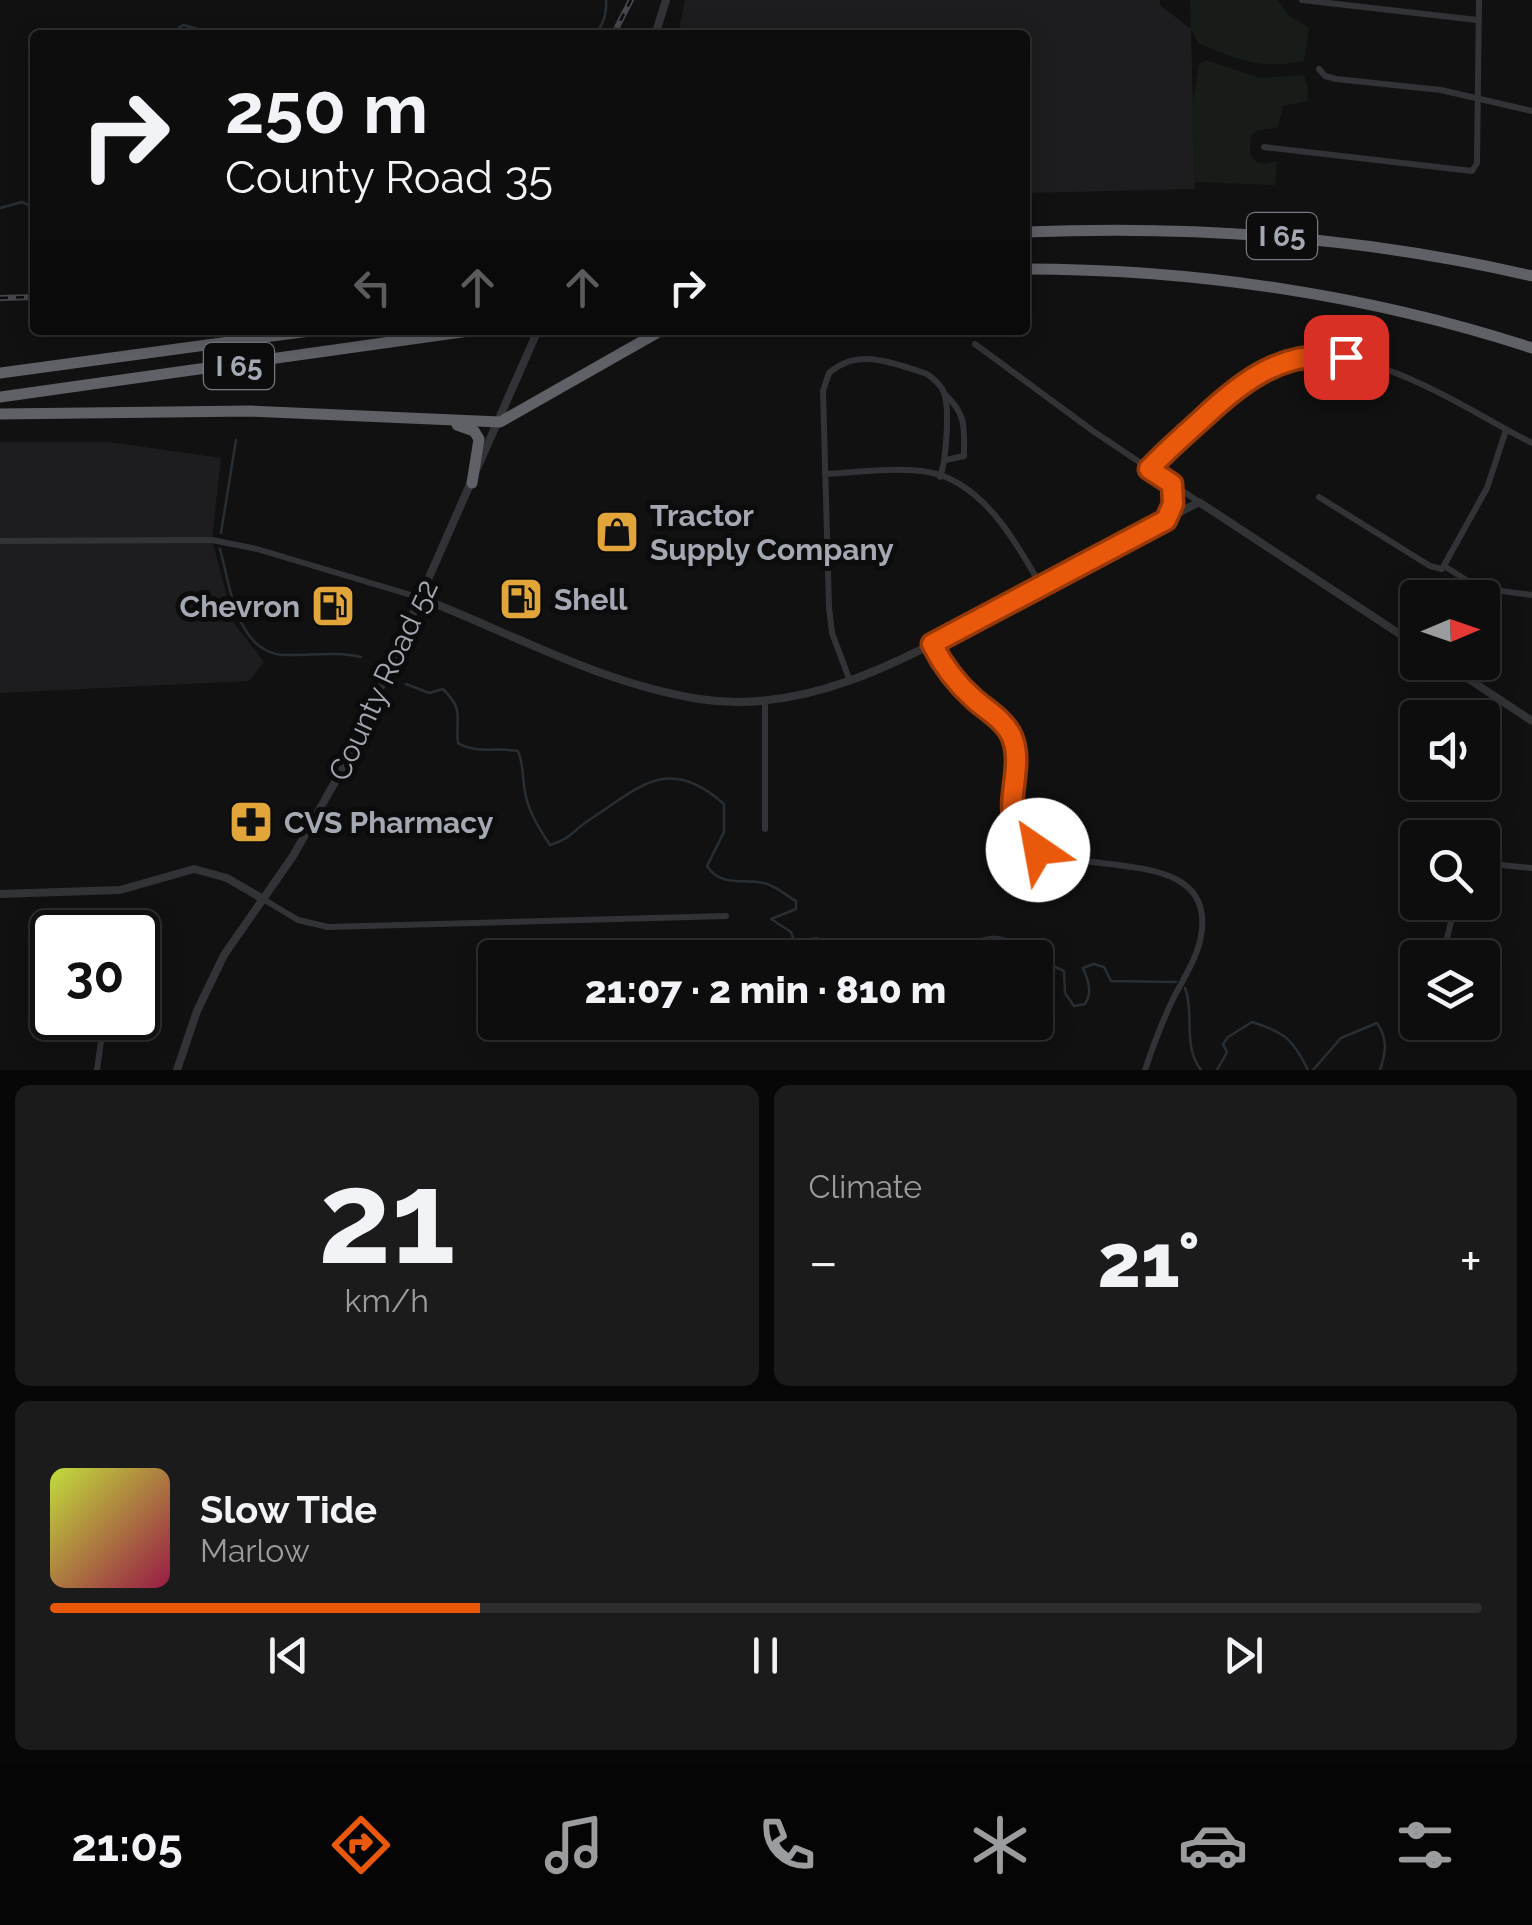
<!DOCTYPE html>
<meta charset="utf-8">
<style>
body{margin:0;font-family:Raleway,sans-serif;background:#1b1b1c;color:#f1f3f6;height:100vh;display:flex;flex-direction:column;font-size:38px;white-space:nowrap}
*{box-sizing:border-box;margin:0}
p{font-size:32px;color:#9a9c9e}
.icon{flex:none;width:55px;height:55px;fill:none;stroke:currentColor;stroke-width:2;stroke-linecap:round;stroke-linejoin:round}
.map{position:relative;height:1070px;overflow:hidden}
.sheet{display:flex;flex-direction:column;gap:15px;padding:15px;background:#070708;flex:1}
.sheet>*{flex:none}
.hud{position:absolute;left:30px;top:30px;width:1000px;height:305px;border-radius:10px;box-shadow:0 5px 25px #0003,0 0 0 2px #2d2d2e;background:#0d0d0e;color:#f1f3f6;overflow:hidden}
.needle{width:65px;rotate:88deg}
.controls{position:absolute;left:1400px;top:580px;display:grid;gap:20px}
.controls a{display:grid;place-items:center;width:100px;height:100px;border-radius:10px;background:#0d0d0e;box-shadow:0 5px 25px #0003,0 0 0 2px #2d2d2e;font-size:50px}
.speed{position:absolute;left:30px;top:910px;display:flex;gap:20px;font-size:50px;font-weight:700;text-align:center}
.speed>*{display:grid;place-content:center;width:130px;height:130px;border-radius:50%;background:#0d0d0e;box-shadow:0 5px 25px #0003,0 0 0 2px #2d2d2e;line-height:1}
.speed .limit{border:5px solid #111;border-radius:15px;background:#fff;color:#111}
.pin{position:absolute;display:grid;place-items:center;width:85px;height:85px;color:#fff;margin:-42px;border-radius:20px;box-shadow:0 5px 15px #0006}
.me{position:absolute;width:110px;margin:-55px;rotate:327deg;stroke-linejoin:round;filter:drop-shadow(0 0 8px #0008)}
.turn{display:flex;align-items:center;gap:35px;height:210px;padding:0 30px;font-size:45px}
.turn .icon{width:130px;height:130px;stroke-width:2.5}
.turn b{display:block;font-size:70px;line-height:85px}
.lanes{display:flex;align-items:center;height:95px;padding:0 30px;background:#0003;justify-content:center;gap:50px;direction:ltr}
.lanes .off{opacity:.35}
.big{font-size:75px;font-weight:800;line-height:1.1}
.sheet .card{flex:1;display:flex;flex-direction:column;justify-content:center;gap:15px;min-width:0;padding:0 35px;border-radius:15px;background:#1b1b1c}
.sheet .dial{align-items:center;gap:0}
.dial b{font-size:130px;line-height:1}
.song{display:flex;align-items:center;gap:30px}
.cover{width:120px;height:120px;border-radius:15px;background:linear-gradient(135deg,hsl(70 70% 55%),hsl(340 70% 35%))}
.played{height:10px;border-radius:5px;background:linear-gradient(90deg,#ea580c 30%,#2d2d2e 30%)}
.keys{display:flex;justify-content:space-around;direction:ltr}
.heat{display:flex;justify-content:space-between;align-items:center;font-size:55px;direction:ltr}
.sheet .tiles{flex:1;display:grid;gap:15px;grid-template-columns:1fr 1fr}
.card:last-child{grid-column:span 2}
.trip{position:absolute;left:478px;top:940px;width:575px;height:100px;border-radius:10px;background:#0d0d0e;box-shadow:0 5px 25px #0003,0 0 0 2px #2d2d2e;font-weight:800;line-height:100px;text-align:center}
.tabs{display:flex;height:160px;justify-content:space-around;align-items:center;background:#050506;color:#9a9c9e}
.tabs .icon{width:70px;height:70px}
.tabs .active{color:#ea580c}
.tabs b{font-size:45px;color:#f1f3f6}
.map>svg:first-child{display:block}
</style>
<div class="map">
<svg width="1532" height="1070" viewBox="0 0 1532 1070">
<rect width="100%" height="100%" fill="#111112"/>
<!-- built -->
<g fill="#1d1d1f">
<polygon points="685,0 1160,0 1160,5 1191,29 1195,189 1025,193 1025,35 678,35"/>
<polygon points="0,442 109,442 221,458 212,540 234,623 264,662 249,681 0,693"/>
</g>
<!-- green -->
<g fill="#171c18">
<path d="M 1190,0 L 1278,0 L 1289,16 L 1309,27 L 1304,61 C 1259,70 1238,60 1198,43 L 1191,29 Z"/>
<polygon points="1206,60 1260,78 1304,75 1308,88 1307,101 1283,106 1278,128 1258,130 1251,136 1250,154 1256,162 1264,164 1277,161 1275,185 1195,182 1193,101 1199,64"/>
</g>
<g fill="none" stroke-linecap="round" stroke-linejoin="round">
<!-- stream -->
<g stroke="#282f34" stroke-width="2.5">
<polyline points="169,35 183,25 221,35"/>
<path d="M 594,35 C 604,25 607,14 606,0"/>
<polyline points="0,208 22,202 35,208"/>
<polyline points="221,533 236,440"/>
<path d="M 220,549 C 230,584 236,652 283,655 C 309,656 336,651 361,657"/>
<path d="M 406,684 L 429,693 L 443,689 C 465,711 455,716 458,743 C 475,754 498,747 518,751 C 524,765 522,777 525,792 C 528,811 540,830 550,845 C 574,837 571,832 589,820 C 640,787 668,754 724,804 L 724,832 L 707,866 C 722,889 745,877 767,884 C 777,887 787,896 796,901 L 796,909 L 771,919 L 791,932 L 796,946 L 805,940 L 817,938 L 832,958"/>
<path d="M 955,958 L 957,952 C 991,931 1002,931 1033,957"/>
<path d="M 1035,958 L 1064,971 L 1065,993 L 1074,1006 L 1085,1004 C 1093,992 1088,980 1083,968 L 1094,964 L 1104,967 L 1111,981 L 1176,982"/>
<path d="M 1185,988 C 1195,1014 1182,1045 1201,1070"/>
<polyline points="909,1022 965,1022"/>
<path d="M 1217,1070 L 1227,1052 L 1223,1044 L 1228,1037 L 1252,1022 C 1284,1032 1293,1039 1308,1070"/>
<path d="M 1313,1070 L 1341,1038 L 1377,1023 C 1388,1039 1386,1052 1380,1070"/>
</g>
<!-- minor -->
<g stroke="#323337" stroke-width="6">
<polyline points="1302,0 1477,20"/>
<polyline points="1319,69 1325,76 1336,79 1441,90 1532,111"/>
<polyline points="1264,147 1472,171 1477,163 1479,0"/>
<polyline points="975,344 1093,431 1199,502"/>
<path d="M 945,394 C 967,416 964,426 964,456 L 946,460"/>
<path d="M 1149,469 C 1177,438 1229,385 1266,368 C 1353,328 1455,404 1532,443"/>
<path d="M 825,474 C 858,472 896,467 928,472 C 982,481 1017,543 1041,586"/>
<polyline points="1319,497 1430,566 1442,569 1487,488 1506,430"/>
<polyline points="1166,519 1174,497 1171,484"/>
<polyline points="0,541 212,540 257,549 421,598"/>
<polyline points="1444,566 1479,588 1532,595"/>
<path d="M 932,644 C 942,663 957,683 973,698 C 985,710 1003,719 1011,735 C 1027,768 994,818 1028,844 C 1074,879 1218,842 1201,936 C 1197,959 1183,979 1173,999 C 1162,1022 1153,1046 1145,1070"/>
<path d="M 850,681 L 832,633 L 829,607 L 823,391 L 829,373 C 858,347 894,363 927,374 C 933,378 942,386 944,393 C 950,409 946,461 940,477"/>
<polyline points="765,700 765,829"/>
<polyline points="1407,836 1418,840"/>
<polyline points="1482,863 1532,868"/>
<polyline points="263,899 298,920 328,927 726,916"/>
<polyline points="1442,958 1456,902"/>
<polyline points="97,1070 101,1041"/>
</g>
<!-- tertiary -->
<g stroke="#323337" stroke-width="8">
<polyline points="655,35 666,0"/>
<path d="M 421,598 C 513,634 600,683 699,699 C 815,717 920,650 1018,598 C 1078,566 1139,534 1199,502 L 1418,646"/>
<polyline points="1443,662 1532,721"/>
<polyline points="0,894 120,890 194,869 227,878 263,899"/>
<polyline points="177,1070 197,1011 224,955 293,856 352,752 538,330"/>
</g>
<!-- motorway -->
<g stroke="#5f6167" stroke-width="11">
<path d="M 1025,232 C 1196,225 1365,237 1532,276"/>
<path d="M 1025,269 C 1195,269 1370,295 1532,348"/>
<polyline points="0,373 317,330"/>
<polyline points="0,397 476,330"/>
<polyline points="0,414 251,411 500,422 662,330"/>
<polyline points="457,425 474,431 479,439 472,483"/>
</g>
<defs>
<g id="rail">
<polyline points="613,35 631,0"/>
<polyline points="0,298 35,297"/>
</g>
</defs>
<!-- rail casing -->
<use href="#rail" stroke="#45474c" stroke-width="6"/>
<!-- rail -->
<use href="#rail" stroke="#0c0c0d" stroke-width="2.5" stroke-dasharray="8" stroke-linecap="butt"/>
</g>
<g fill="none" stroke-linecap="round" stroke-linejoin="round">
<defs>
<path id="route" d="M 1038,850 C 989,822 1028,776 1012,737 C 1005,720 986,710 974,699 C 957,684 942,664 932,644 L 1166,520 L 1173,504 L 1172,484 L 1149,469 C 1165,452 1183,436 1201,420 C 1243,380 1283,349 1346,357"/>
</defs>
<!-- route casing -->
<use href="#route" stroke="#983908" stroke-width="25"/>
<!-- route -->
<use href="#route" stroke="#ea580c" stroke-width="18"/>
</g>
<!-- icons -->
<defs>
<symbol id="shop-square" viewBox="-11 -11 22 22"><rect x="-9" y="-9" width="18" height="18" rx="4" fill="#e1a539" stroke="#0c0c0d"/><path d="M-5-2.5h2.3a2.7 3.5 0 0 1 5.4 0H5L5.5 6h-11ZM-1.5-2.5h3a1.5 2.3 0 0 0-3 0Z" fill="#111"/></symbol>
<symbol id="fuel-square" viewBox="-11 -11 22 22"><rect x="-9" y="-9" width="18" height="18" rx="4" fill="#e1a539" stroke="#0c0c0d"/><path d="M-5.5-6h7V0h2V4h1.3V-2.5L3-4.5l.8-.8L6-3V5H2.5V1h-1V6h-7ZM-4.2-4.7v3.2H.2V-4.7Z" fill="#111"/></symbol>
<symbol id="pharmacy-square" viewBox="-11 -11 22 22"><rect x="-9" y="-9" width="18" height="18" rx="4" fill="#e1a539" stroke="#0c0c0d"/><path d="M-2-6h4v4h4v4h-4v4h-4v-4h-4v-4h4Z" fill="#111"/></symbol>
</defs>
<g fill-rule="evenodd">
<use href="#shop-square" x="592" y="507" width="50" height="50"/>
<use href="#fuel-square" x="496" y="574" width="50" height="50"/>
<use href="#fuel-square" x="308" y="581" width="50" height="50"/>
<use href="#pharmacy-square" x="226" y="797" width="50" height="50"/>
</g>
<g text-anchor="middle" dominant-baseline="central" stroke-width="10" stroke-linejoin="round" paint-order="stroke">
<!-- shield labels -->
<g fill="#0c0c0d" stroke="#767980" stroke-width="2.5">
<rect x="1247" y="213" width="70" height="46" rx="8"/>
<rect x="204" y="343" width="70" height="46" rx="8"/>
</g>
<g font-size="28" font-weight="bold" fill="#a3a8b2">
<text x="1282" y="236">I 65</text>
<text x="239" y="366">I 65</text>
</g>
<!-- poi labels -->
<g font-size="30" font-weight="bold" fill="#a3a8b2" stroke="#0c0c0d" text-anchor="start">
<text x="650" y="515">Tractor<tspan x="650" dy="34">Supply Company</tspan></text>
<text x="554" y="599">Shell</text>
<text x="300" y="606" text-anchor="end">Chevron</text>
<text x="284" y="822">CVS Pharmacy</text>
</g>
<!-- street labels -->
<g font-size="30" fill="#a3a8b2" stroke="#0c0c0d">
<text transform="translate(383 680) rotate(-65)">County Road 52</text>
</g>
</g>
</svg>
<div class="controls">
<a><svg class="needle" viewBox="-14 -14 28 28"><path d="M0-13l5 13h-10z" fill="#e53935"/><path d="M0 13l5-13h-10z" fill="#9a9c9e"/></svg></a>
<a><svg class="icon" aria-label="sound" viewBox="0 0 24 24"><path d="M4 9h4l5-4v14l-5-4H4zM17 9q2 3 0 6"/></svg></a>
<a><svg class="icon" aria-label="search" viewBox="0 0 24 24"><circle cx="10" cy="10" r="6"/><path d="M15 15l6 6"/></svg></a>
<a><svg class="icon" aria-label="layers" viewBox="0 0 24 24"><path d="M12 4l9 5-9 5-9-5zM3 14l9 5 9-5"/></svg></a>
</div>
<div class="speed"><div class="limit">30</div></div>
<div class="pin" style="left:1346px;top:357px;background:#d93025"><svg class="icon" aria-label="arrive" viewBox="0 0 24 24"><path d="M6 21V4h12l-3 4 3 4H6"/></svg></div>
<svg class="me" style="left:1038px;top:850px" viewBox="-20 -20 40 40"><circle r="19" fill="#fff"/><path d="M0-13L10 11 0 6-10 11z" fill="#ea580c"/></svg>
<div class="trip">21:07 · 2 min · 810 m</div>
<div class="hud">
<div class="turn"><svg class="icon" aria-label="right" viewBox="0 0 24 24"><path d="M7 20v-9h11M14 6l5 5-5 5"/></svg><div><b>250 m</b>County Road 35</div></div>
<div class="lanes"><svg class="icon off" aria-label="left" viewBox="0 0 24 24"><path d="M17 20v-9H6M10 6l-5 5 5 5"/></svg><svg class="icon off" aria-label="ahead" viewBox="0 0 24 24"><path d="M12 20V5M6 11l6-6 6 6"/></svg><svg class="icon off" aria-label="ahead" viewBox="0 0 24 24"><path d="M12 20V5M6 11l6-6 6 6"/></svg><svg class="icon" aria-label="right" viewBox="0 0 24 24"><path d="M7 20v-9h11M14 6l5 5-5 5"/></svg></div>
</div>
</div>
<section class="sheet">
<div class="tiles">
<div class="card dial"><b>21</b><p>km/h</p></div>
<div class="card"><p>Climate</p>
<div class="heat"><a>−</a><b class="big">21°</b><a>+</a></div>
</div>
<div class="card">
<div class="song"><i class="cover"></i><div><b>Slow Tide</b><p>Marlow</p></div></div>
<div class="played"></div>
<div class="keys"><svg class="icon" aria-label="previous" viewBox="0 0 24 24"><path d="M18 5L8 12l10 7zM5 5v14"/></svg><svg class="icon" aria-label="pause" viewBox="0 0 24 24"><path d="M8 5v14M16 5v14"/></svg><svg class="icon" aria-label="next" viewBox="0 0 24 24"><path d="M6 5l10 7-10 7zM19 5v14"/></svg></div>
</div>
</div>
</section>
<nav class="tabs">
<b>21:05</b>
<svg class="icon active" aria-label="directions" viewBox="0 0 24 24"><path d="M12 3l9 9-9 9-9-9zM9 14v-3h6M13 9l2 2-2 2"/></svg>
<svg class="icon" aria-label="music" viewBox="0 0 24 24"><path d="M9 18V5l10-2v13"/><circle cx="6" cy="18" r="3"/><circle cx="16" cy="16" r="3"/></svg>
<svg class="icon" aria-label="phone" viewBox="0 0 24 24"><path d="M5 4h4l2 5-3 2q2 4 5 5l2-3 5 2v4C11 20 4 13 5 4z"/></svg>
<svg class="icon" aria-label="climate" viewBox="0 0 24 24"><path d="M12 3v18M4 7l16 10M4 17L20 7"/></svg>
<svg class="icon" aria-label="car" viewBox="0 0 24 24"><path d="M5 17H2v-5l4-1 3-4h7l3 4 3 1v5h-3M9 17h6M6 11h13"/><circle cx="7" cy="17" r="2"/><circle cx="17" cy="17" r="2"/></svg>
<svg class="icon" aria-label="filters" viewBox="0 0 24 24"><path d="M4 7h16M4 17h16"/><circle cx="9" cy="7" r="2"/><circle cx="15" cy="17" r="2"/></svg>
</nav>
